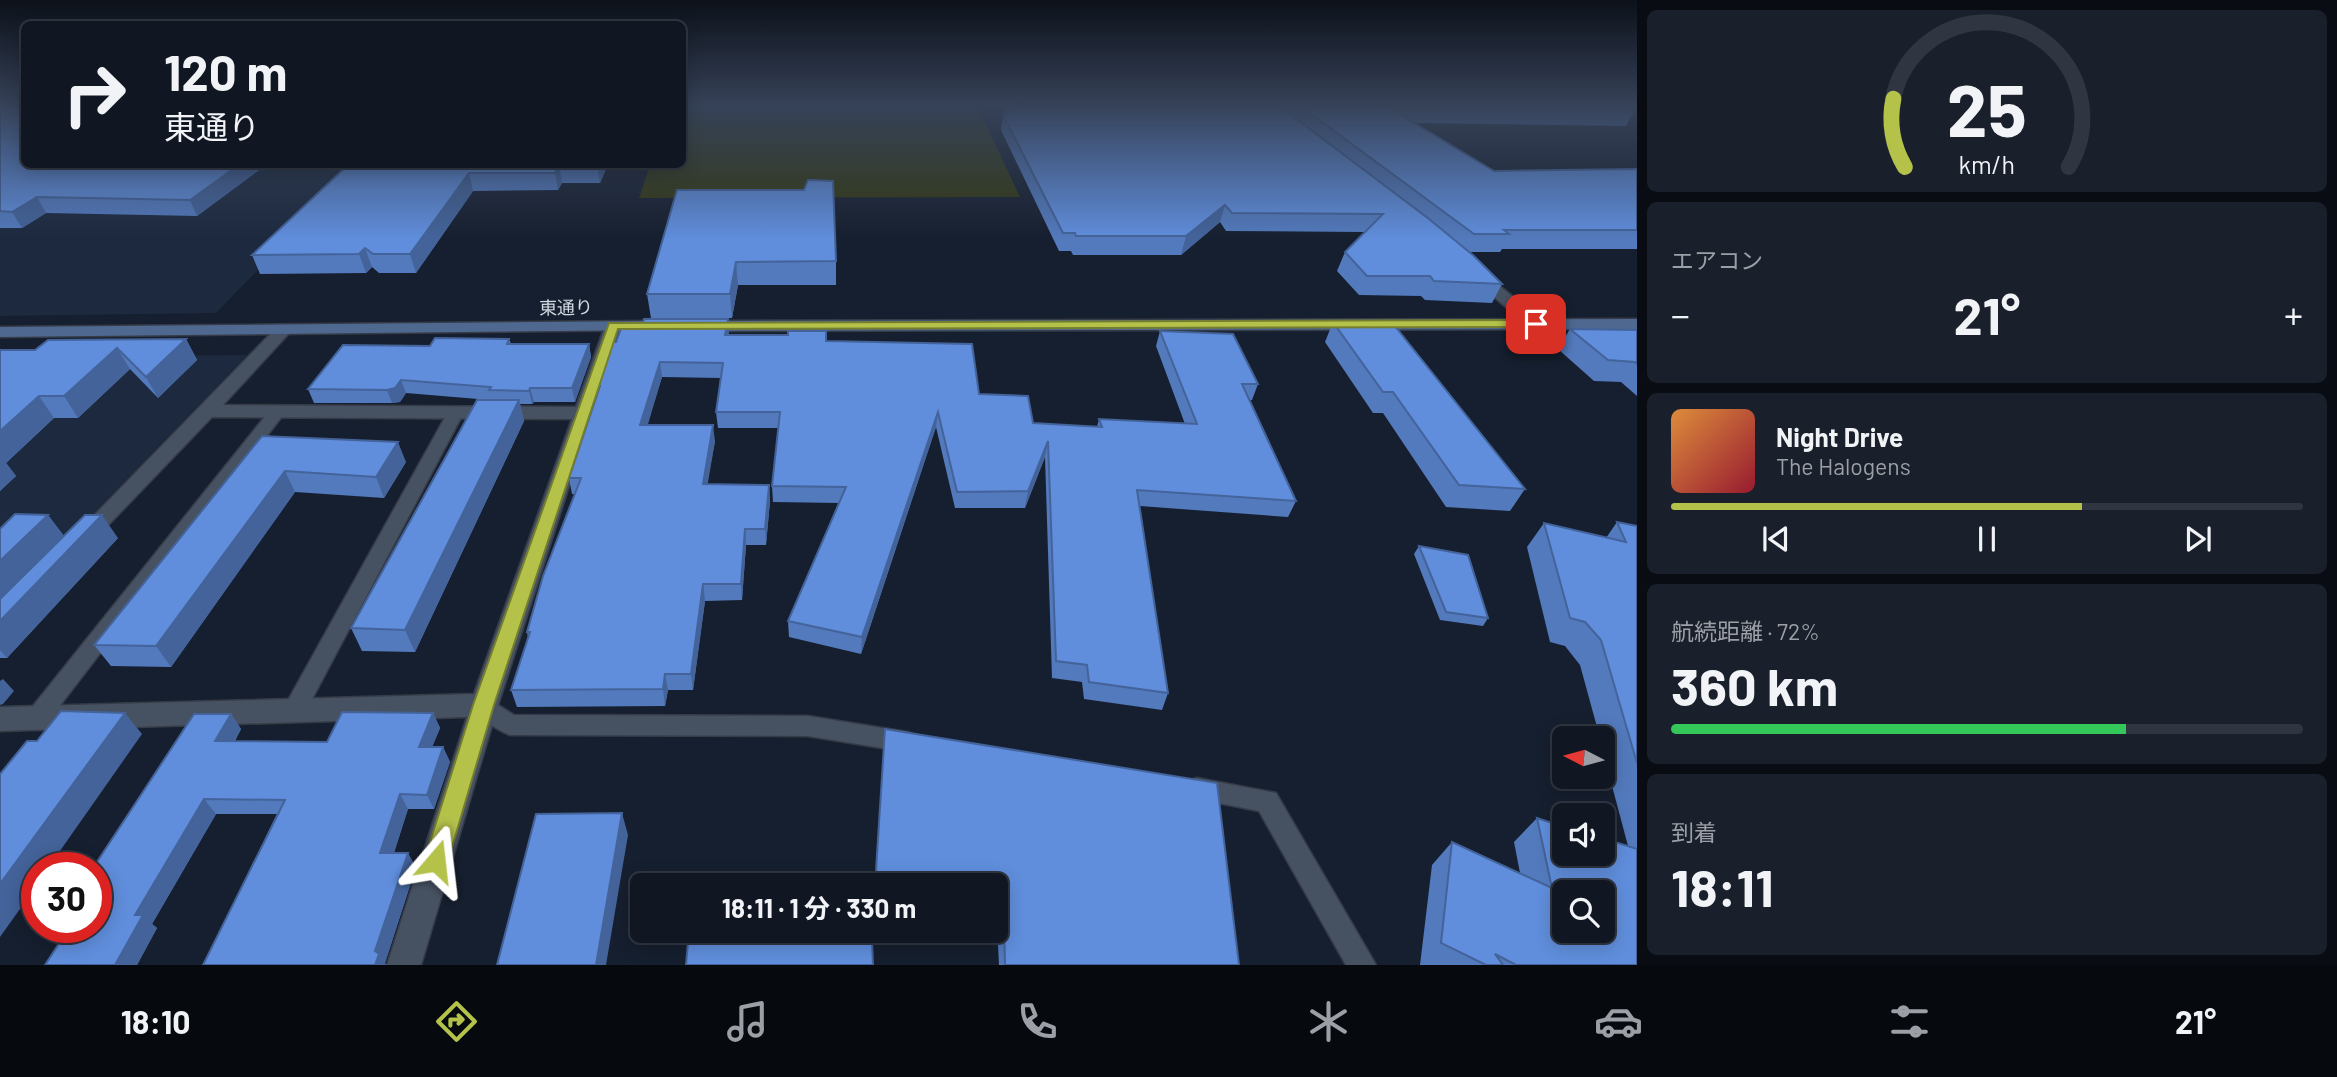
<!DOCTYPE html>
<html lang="ja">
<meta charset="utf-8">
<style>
body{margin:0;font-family:Barlow,"Noto Sans JP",sans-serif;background:#19202b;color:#f1f3f6;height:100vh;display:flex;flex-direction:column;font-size:26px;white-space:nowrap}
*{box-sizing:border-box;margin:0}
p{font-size:23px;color:#9c9fa6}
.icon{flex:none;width:38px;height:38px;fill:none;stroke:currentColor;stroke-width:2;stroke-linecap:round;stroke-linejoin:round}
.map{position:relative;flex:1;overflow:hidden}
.sheet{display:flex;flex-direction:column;gap:10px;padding:10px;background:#090d13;width:700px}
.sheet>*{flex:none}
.top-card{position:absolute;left:21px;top:21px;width:665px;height:147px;border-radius:10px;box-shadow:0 4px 18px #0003,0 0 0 2px #303641;background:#101723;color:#f1f3f6;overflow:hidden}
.needle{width:46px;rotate:276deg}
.fabs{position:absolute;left:1552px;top:726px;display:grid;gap:14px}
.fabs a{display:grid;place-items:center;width:63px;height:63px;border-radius:10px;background:#101723;box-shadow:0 4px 18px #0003,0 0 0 2px #303641;font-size:35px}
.speed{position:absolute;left:21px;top:852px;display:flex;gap:14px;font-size:35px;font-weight:700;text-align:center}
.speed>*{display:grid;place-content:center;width:91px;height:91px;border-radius:50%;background:#101723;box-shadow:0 4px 18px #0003,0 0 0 2px #303641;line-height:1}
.speed .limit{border:10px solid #d22;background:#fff;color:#111}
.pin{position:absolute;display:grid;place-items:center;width:60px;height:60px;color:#fff;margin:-30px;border-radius:14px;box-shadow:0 4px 10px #0006}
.me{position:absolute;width:77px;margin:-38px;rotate:17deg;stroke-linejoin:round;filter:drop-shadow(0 0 5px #0008)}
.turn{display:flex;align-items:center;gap:24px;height:147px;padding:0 28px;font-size:32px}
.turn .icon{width:91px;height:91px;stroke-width:2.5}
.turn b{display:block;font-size:49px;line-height:60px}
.big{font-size:52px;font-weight:700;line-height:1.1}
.sheet .tile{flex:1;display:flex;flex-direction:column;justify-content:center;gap:10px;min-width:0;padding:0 24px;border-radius:10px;background:#19202b}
.sheet .dial{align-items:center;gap:0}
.dial svg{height:182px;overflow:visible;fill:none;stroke:#303641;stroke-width:7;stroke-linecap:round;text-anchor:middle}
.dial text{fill:#f1f3f6;stroke:none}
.song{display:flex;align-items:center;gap:21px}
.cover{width:84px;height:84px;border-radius:10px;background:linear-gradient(135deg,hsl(30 70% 55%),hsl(350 70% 35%))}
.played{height:7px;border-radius:4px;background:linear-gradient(90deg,#b4c24a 65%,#303641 65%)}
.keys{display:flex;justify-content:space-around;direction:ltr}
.heat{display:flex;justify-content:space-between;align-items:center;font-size:38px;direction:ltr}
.charge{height:10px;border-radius:5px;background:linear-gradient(90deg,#34c759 72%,#303641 0)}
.trip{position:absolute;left:630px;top:873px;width:378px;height:70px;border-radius:10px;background:#101723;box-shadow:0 4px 18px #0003,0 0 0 2px #303641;font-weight:700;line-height:70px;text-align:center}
.tabs{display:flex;height:112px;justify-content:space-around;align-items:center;background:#06090e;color:#9c9fa6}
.tabs .icon{width:49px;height:49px}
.tabs .active{color:#b4c24a}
.tabs b{font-size:32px;color:#f1f3f6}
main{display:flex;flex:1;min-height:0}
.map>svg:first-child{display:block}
</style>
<main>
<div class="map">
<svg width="1637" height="965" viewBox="0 0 1637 965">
<rect width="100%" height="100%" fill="#161f2f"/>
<!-- built -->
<g fill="#1c293e">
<polygon points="0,159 24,164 360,165 216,313 0,316"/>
<polygon points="247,355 0,610 0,357"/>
</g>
<!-- green -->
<polygon fill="#333810" points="683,105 977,105 1020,197 639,198 650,165 682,164"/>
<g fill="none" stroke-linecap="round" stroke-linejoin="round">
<defs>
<g id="lane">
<polygon points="277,407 285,412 283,415 45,725 37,728 29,725 26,718 29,711 271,409"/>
<polygon points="456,407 464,412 302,718 294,721 286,718 283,711 286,704 448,412"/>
<path d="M 484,696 L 514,715 L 808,716 L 907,732 L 915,735 L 919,742 L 915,749 L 907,752 L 808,736 L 510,735 C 497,730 479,718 473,705 L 476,698 Z"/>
<polygon points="1197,778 1276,793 1376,965 1346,965 1259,811 1188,797 1185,789 1188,781"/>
</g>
<g id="street">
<polygon points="1476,269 1481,271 1542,320 1544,324 1542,328 1530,328 1471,277 1468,274 1471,271"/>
<polygon points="613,321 621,326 498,705 421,965 387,965 467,717 0,731 0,707 474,694 572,419 212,417 93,541 85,544 77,541 74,536 279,325 291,325 293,329 223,405 576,407 605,326"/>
</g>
<g id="secondary">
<polygon points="1637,319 1637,329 702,331 694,326 702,321"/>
<polygon points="649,321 655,322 657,326 655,330 0,337 0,327"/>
</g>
</defs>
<!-- lane casing -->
<use href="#lane" stroke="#353b47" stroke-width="3"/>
<!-- street casing -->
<use href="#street" stroke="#353b47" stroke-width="3"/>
<!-- secondary casing -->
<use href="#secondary" stroke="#353b47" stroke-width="3"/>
<!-- lane -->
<use href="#lane" fill="#465162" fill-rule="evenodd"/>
<!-- street -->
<use href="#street" fill="#465162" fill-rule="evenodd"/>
<!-- secondary -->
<use href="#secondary" fill="#4e6890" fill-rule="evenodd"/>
</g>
<!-- wall -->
<g fill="#537abd">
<polygon points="0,105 267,164 197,216 46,213 22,228 0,228"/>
<polygon points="1004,105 1624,105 1634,111 1626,126 1414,123 1494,171 1637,169 1637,249 1502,249 1500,252 1469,252 1502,284 1492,303 1425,300 1421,296 1359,295 1337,271 1345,252 1365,232 1226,231 1220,222 1181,255 1073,255 1071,251 1059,251 1001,130"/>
<polygon points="349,164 608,164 600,183 562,183 558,190 473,191 416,273 379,273 372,267 366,273 260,274 252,255"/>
<polygon points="677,190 836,261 836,285 738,285 732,318 651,318 647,294"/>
<polygon points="1333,322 1525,489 1510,511 1446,507 1383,413 1373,413 1325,342"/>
<polygon points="1570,329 1637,330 1637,396 1621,382 1594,381 1558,349"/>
<polygon points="1160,331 1258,384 1252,400 1250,400 1296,501 1288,517 1140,506 1168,693 1162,710 1084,699 1082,682 1052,678 1045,457 1025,508 955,508 936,427 861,654 789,637 788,621 839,503 773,502 772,486 779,428 718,428 716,412 721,378 662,377 647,425 715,441 707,484 769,485 770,501 766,545 746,545 742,600 705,601 693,690 668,690 665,706 517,707 511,690 528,638 527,632 575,494 572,494 569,478 598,394 596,386 729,335 826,341 979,394 1033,423 1097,427 1099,419 1185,424 1156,346"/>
<polygon points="186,339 197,360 158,398 130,369 78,418 54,418 6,463 16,476 0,491 0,350 35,350"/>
<polygon points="509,339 511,344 589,344 591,357 575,402 534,402 532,404 520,404 524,421 415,652 362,651 351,628 490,400 406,393 400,402 392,403 314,403 308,389 430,346"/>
<polygon points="262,436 406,462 384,498 295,492 171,667 111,666 94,645"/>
<polygon points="48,515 64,536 118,538 7,658 0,658 0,529"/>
<polygon points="1617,522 1637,526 1637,965 1420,965 1432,865 1452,842 1520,873 1514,842 1537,818 1628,846 1603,752 1603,738 1600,738 1580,665 1565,646 1550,642 1527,547 1544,523 1606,538"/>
<polygon points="1419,546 1488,618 1483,626 1440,620 1414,554"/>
<polygon points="433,713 440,728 432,747 443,747 450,762 434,809 408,809 394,853 416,867 385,963 203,965 277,814 216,814 152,924 157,928 137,965 45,965 231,714 241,729 235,741 327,742"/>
<polygon points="996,886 1239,965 999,965 998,945 880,931 996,931"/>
</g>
<!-- shaded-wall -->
<g fill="#43639a">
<polygon points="240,164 267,164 197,216 190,200"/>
<polygon points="598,164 608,164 600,183 597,165"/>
<polygon points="559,165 562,183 558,190 555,173"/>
<polygon points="469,173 473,191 416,273 410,254"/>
<polygon points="37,197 46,213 22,228 12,212"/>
<polygon points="1225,205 1220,222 1181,255 1186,236"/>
<polygon points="365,248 372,267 366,273 359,254"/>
<polygon points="736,262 738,285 732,318 730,294"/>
<polygon points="728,319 729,333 726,350 725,335"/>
<polygon points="186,339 197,360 158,398 146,377"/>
<polygon points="589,344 591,357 575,402 572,388"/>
<polygon points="117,348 130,369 78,418 64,396"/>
<polygon points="660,362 662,377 643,441 640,425"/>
<polygon points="401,380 406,393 400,402 392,403 387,390"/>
<polygon points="530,388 534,402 532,404 529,391"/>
<polygon points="39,396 54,418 6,463 16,476 0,491 0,431"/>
<polygon points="519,400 524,421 415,652 405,630"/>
<polygon points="938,412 936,427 861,654 862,637"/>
<polygon points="713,425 715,441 705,500 703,484"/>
<polygon points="1048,441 1045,457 1025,508 1028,491"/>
<polygon points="398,442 406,462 384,498 376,477"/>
<polygon points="285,471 295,492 171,667 156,646"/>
<polygon points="769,485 770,501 766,545 765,529"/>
<polygon points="48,515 65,538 0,603 0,561"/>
<polygon points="102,515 118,538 7,658 0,650 0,621"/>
<polygon points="745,529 746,545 742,600 741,584"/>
<polygon points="703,584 705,601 693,690 691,674"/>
<polygon points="665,674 668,690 665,706 663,689"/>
<polygon points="3,679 14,691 3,704 0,705 0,681"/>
<polygon points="125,713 142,734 48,868 37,868 37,885 0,937 0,884"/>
<polygon points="433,713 440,728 426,762 419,747"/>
<polygon points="231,714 241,729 226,756 215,741"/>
<polygon points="443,747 450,762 434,809 427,795"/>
<polygon points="400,794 408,809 389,867 380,853"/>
<polygon points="204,799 216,814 152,924 157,928 137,965 115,965 135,915"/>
<polygon points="622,813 628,835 606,965 596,965"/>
<polygon points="408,853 416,867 385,963 387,965 375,965 375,951"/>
</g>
<!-- building -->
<g fill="#608edc" stroke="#43639a" stroke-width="2" fill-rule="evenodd">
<polygon points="0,105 24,105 24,164 240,164 190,200 37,197 12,212 0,211"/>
<polygon points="1008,105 1278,105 1429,219 1474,256 1502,284 1434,281 1430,276 1367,276 1345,252 1383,214 1232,213 1225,205 1186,236 1076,236 1075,233 1063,233 1003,115 1013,113"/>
<polygon points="1299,105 1624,105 1634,111 1388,107 1494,171 1637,169 1637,230 1504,230 1509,234 1474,234"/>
<polygon points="349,164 598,164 597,165 559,165 555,173 469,173 410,254 373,254 365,248 359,254 252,255"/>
<polygon points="808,180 833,181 836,261 736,262 730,294 647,294 677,190 804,190"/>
<polygon points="644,319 728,319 725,335 788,335 788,331 826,331 826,341 972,344 979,394 1028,396 1033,423 1102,427 1099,419 1197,424 1160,331 1233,334 1258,384 1242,384 1296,501 1137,490 1168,693 1089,682 1087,665 1056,661 1048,441 1028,491 957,492 938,412 862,637 788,621 846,487 772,486 780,412 716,412 723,363 660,362 640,425 713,425 703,484 769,485 765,529 745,529 741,584 703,584 691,674 665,674 663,689 511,690 530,632 527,632 543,576 581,478 569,478 600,386 596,386 611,342 616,342 623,323 643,323"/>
<polygon points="1333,322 1394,325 1525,489 1459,485 1393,392 1383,392"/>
<polygon points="1570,329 1637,330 1637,364 1635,362 1608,360"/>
<polygon points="435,338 509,339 507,344 589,344 572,388 530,388 529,391 489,390 491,387 401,380 395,388 387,390 308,389 343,345 430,346"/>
<polygon points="186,339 146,377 117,348 64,396 39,396 0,431 0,350 35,350 48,340"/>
<polygon points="477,400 519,400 405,630 351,628"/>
<polygon points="262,436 398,442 376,477 285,471 156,646 94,645"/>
<polygon points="15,514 48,515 0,561 0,529"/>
<polygon points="85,515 102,515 0,621 0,599"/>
<polygon points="1617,522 1637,526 1637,763 1601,640 1585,622 1570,618 1544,523 1626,542"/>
<polygon points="1419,546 1468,555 1488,618 1446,612"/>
<polygon points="61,711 125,713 0,884 0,774 27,741 37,741"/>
<polygon points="342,712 433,713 419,747 443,747 427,795 400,794 380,853 408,853 375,951 379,954 375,965 203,965 285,800 204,799 135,915 143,915 115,965 45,965 69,928 96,928 96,868 93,868 194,714 231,714 215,741 327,742"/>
<polygon points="885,729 1217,783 1239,965 1005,965 1004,925 996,924 996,886 875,886"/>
<polygon points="622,813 596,965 497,965 536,814"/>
<path d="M 1537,818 L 1564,827 L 1564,854 L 1603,854 L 1603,838 L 1637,849 L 1637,965 L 1516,965 L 1495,954 L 1503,965 L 1486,965 L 1441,943 L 1452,842 L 1552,888 ZM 1564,892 L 1603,892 L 1603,931 L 1564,931 Z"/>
<polygon points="688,942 872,942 873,965 686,965"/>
</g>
<!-- sky -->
<linearGradient id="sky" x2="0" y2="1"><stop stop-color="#0c111a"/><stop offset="0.44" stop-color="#364258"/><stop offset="1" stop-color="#364258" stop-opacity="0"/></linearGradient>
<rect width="1637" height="240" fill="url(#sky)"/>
<!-- route -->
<polygon fill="#b4c24a" stroke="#757e30" stroke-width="2" points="1536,320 1543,324 1541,327 618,329 494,705 448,861 444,869 436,873 427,869 424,861 473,705 609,323"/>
<g text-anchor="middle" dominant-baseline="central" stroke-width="7" stroke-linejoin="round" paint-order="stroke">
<!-- far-street labels -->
<g font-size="18" fill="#d2d9e3" stroke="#161f2f">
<text transform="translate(566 307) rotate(-1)">東通り</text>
</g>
</g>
</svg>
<div class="fabs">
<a><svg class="needle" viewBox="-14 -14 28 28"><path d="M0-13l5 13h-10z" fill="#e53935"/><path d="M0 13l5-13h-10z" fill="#9c9fa6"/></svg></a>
<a><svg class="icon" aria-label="sound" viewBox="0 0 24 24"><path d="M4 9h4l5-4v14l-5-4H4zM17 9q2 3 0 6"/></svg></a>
<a><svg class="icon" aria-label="search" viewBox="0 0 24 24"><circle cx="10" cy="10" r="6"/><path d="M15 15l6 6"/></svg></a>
</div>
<div class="speed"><div class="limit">30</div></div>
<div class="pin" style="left:1536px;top:324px;background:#d93025"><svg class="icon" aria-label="arrive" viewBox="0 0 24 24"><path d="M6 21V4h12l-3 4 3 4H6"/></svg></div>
<svg class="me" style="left:436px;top:861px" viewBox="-20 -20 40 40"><path d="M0-17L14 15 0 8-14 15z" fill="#b4c24a" stroke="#fff" stroke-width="4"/></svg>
<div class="trip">18:11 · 1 分 · 330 m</div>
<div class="top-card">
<div class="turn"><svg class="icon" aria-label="right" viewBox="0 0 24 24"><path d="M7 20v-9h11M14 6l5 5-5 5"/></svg><div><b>120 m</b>東通り</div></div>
</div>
</div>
<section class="sheet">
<div class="tile dial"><svg viewBox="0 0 100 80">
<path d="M14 69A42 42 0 1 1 86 69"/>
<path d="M14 69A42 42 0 0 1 9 39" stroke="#b4c24a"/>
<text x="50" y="56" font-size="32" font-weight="700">25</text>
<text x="50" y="72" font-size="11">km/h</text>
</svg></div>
<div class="tile"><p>エアコン</p>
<div class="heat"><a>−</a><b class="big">21°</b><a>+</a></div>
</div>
<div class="tile">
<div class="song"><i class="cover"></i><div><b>Night Drive</b><p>The Halogens</p></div></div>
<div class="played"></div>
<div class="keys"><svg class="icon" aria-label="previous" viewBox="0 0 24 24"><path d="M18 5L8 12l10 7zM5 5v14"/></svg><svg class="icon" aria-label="pause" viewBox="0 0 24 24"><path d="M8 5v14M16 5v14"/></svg><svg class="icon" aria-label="next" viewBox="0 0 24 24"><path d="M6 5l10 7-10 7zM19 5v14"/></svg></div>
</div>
<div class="tile"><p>航続距離 · 72%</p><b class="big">360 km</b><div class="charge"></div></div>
<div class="tile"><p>到着</p><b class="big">18:11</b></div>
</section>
</main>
<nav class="tabs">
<b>18:10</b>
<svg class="icon active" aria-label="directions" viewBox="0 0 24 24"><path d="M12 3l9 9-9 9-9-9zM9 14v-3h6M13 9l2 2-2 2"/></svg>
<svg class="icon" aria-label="music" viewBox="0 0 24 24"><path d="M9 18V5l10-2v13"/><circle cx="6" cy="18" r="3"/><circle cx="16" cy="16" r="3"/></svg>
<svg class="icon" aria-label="phone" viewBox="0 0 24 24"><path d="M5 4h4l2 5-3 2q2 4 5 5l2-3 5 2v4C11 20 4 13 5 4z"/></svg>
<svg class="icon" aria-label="climate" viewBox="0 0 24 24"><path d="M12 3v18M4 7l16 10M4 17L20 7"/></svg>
<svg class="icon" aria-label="car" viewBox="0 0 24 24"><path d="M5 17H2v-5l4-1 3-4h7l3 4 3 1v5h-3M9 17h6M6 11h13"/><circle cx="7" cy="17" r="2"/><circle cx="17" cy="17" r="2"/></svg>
<svg class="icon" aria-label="filters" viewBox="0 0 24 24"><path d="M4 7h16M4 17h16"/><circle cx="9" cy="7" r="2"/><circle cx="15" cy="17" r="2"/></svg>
<b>21°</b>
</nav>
